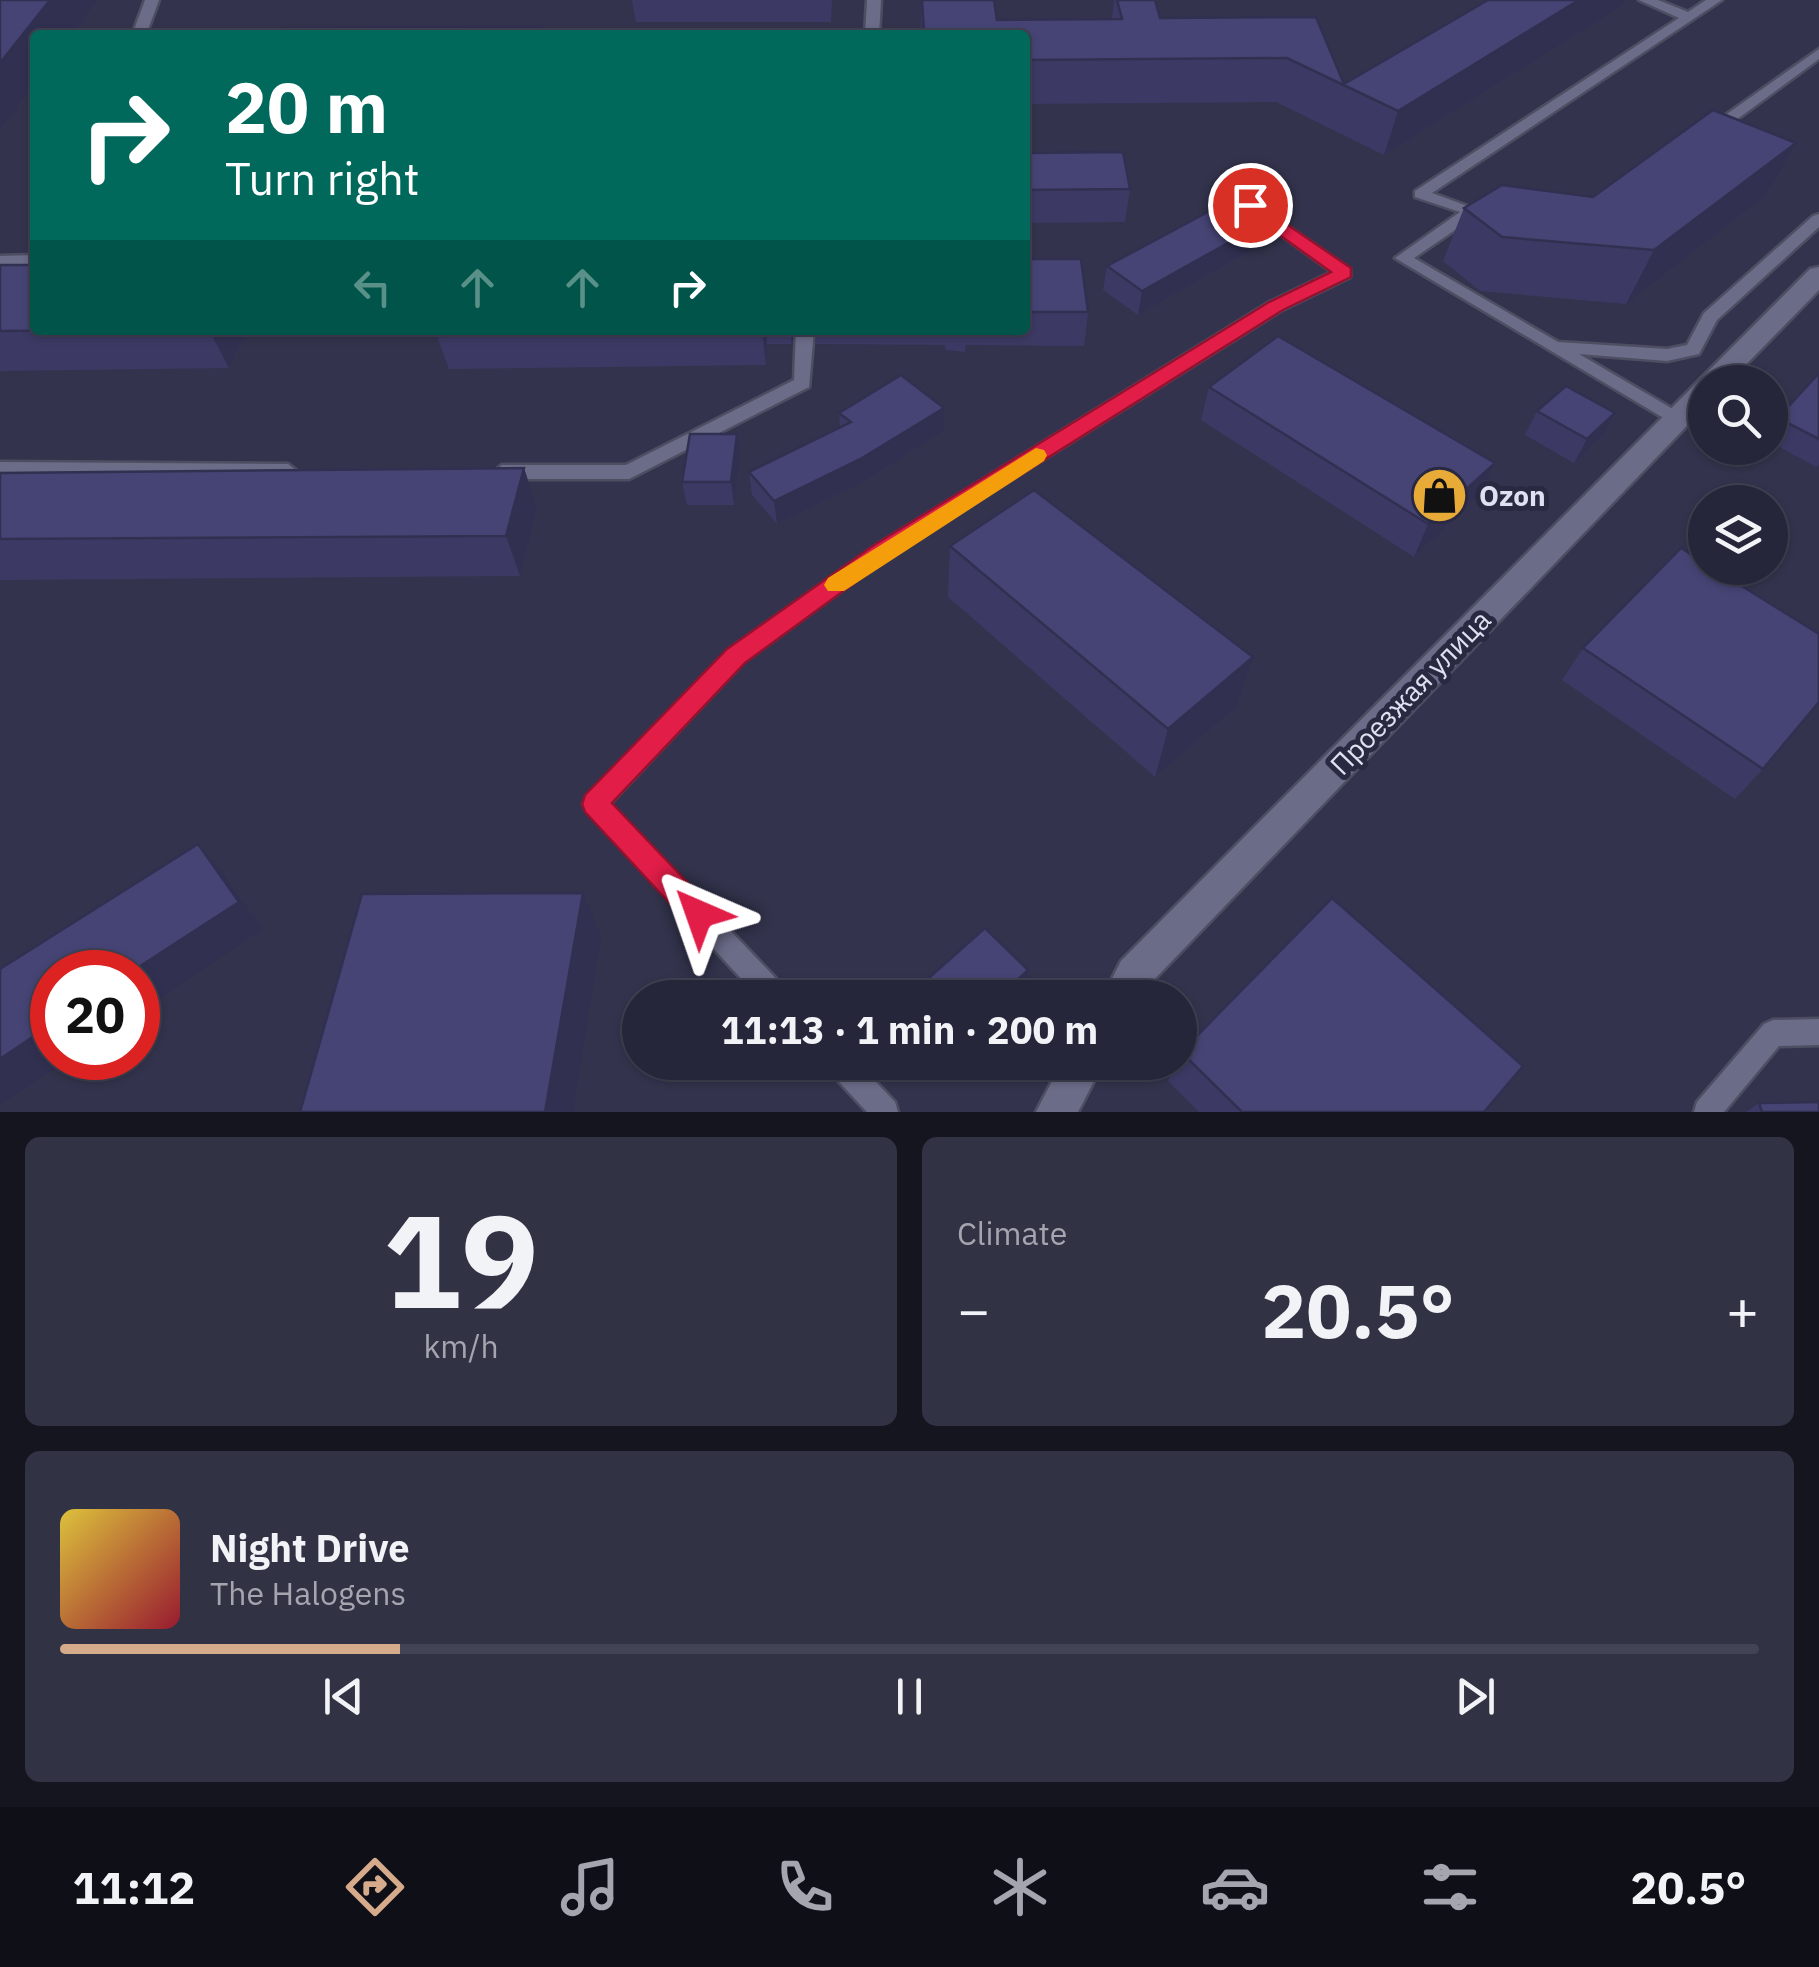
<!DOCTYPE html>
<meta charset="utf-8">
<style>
body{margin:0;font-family:"IBM Plex Sans",sans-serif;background:#323245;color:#f1f3f6;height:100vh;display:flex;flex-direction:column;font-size:38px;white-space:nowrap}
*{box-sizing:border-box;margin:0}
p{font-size:32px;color:#a4a5af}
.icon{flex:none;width:55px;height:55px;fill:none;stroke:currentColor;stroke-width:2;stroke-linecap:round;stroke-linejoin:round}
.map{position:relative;height:1112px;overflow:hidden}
.side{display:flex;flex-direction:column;gap:25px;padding:25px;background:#151520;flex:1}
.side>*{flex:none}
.top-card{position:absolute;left:30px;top:30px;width:1000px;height:305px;border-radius:10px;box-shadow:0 2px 8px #0004,0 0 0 2px #424354;background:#00695c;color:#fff;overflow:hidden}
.tools{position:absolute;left:1688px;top:365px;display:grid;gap:20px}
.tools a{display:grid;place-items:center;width:100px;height:100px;border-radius:50%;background:#26263a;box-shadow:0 2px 8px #0004,0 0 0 2px #424354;font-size:50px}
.speed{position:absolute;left:30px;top:950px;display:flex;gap:20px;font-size:50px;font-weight:700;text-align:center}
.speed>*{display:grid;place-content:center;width:130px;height:130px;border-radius:50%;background:#26263a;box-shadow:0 2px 8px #0004,0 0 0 2px #424354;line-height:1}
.speed .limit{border:15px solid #d22;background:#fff;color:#111}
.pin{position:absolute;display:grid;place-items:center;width:85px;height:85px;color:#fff;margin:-42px;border:5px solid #fff;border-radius:50%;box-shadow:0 2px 10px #0007}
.me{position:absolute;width:110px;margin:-55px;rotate:317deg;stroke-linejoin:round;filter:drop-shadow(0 0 8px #0008)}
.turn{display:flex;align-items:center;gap:35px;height:210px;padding:0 30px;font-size:45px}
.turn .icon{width:130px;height:130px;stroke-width:2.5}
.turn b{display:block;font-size:70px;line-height:85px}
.lanes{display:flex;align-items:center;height:95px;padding:0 30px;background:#0003;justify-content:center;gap:50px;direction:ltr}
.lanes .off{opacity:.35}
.big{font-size:75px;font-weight:700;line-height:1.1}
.side .widget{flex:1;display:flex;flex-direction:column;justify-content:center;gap:15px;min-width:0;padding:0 35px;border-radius:15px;background:#323245}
.side .dial{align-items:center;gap:0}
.dial b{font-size:130px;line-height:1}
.song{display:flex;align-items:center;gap:30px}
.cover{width:120px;height:120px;border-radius:15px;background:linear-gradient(135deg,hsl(50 70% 55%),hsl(350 70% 35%))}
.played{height:10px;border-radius:5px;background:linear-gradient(90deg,#d6ab8b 20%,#424354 20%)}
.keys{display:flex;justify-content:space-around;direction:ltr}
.heat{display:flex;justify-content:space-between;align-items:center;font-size:55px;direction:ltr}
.side .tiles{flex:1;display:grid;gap:25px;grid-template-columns:1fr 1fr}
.widget:last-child{grid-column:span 2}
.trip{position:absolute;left:622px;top:980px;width:575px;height:100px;border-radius:50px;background:#26263a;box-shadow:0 2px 8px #0004,0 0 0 2px #424354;font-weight:700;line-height:100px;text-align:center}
.menu{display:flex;height:160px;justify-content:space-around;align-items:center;background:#0f0f17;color:#a4a5af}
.menu .icon{width:70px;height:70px}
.menu .on{color:#d6ab8b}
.menu b{font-size:45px;color:#f1f3f6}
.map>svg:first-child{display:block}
</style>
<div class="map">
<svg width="1819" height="1112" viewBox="0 0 1819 1112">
<rect width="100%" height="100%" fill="#33334d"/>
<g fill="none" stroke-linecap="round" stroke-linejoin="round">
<defs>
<g id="lane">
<polygon points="145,0 159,0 146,35 132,35"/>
<polygon points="867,0 881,0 879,35 865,35"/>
<polygon points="1639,0 1658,0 1688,12 1706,0 1722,0 1432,193 1495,216 1487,221 1474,217 1414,258 1558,342 1667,349 1687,345 1704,313 1813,216 1819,214 1819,227 1717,320 1699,354 1667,361 1579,354 1683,415 1686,420 1677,426 1395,258 1460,212 1415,197 1415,191 1679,18"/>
<polygon points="1819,49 1819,59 1717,134 1707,134 1707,128"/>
<polygon points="1257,205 1350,269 1350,277 1282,310 889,556 744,662 610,804 786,989 790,998 759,998 587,811 583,804 587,797 728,650 875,546 1270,302 1332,272 1251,213 1249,210"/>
<polygon points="35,255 35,265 0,266 0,256"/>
<polygon points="796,330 814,330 809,387 629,479 502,479 493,472 502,465 626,465 794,380"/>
<polygon points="0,462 288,464 297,471 288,478 0,476"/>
<polygon points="1819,1019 1819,1045 1779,1046 1724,1112 1694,1112 1697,1102 1764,1024 1773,1020"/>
<polygon points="825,1062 857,1062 895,1102 898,1112 867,1112 829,1071"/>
</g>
<g id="street">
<polygon points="1819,267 1819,290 1729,382 1705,382 1705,407 1147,987 1142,998 1102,998 1121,961 1810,269"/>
<polygon points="1062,1062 1104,1062 1078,1112 1036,1112"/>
</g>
</defs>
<!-- lane casing -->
<use href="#lane" stroke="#4e4e63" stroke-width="5"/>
<!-- street casing -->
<use href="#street" stroke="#4e4e63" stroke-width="5"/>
<!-- lane -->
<use href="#lane" fill="#6b6c88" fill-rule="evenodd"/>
<!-- street -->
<use href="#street" fill="#6b6c88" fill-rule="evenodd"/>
</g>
<!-- wall -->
<g fill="#3c3a64">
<polygon points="632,0 832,0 831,22 636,22"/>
<polygon points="921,0 997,20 1112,19 1114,0 1155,0 1160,18 1316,17 1344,84 1623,5 1384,155 1276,102 1025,104 1025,35 921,35"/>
<polygon points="1025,153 1130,189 1125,222 1025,223"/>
<polygon points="1765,196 1626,304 1480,291 1443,261 1464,208 1593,197"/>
<polygon points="1280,214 1274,237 1138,315 1103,290 1107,266"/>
<polygon points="1025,259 1088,312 1084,346 966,345 965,352 946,350 945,345 816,344 815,330 1025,330"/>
<polygon points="0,265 35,330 247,330 229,368 0,371"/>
<polygon points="439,330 795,330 792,344 767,344 766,365 449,369 437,336"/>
<polygon points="1819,373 1819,464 1816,467 1770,442 1770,429 1778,418"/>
<polygon points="1209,387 1495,463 1479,496 1414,557 1201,420"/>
<polygon points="1537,411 1602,436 1574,463 1525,435"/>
<polygon points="839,413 943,431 863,482 777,524 752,495 749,472 840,427"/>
<polygon points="740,458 734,505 687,505 682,482"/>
<polygon points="524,468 537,509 520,576 0,580 0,473"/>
<polygon points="950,546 1236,707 1155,777 948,597"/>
<polygon points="1583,648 1763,769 1735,799 1562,680"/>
<polygon points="922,984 1025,988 1015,998 922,998"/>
<polygon points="1181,1052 1484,1112 1199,1112 1168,1081 1176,1062 1180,1062"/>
<polygon points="1759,1103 1819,1112 1746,1112"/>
</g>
<!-- shaded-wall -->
<g fill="#313051">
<polygon points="50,0 97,0 71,35 35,35 35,83 0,129 0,63"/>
<polygon points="1579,0 1625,0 1623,5 1384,155 1398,111"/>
<polygon points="1796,143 1765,196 1626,304 1654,250"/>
<polygon points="1280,214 1274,237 1138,315 1142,291"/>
<polygon points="209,330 247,330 229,368"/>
<polygon points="762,330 766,330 767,344 766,365"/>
<polygon points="790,330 795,330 792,344"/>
<polygon points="944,408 943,431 863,482 777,524 774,501"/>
<polygon points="1615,413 1602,436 1574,463 1587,439"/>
<polygon points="737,434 740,458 734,505 731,482"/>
<polygon points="1495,463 1479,496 1414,557 1428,524"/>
<polygon points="524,468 537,509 520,576 506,536"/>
<polygon points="1253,657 1236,707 1155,777 1168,729"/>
<polygon points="198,844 222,872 262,929 138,1013 138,972 131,972"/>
<polygon points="583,893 601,936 573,1112 545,1112"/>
<polygon points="1028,970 1025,988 1015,998 999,998"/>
<polygon points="52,1024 52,1058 71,1058 0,1105 0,1059"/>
</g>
<!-- building -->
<g fill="#464474" stroke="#313051" stroke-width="2.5">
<polygon points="0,0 50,0 0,63"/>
<polygon points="922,0 994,0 997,20 1122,19 1117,0 1155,0 1160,18 1316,17 1344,84 1488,0 1579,0 1398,111 1287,58 1025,60 1025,35 924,35"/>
<polygon points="541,27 539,35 281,35 285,28"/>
<polygon points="1713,110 1796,143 1654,250 1502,237 1464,208 1502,185 1593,197"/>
<polygon points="1123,152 1130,189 1025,190 1025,153"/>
<polygon points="1245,192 1280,214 1142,291 1107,266"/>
<polygon points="1025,259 1081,259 1088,312 1025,312"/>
<polygon points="0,265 35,265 35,330 118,330 0,331"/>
<polygon points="439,330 762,330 762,332 437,336"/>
<polygon points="1278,336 1495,463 1428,524 1209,387"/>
<polygon points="1819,373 1819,439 1778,418"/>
<polygon points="901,375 944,408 862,458 774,501 749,472 851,422 839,413"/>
<polygon points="1566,386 1615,413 1587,439 1537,411"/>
<polygon points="690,434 737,434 731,482 682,482"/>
<polygon points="524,468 506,536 0,539 0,473"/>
<polygon points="1034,490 1253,657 1168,729 950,546"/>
<polygon points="1681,548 1705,563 1705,568 1713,568 1819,634 1819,702 1763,769 1583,648"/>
<polygon points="198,844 239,902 131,972 52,972 52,1024 0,1059 0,969"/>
<polygon points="583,893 545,1112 300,1112 362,894"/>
<polygon points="1332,898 1523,1066 1484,1112 1242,1112 1181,1052"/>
<polygon points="985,928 1028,970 999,998 936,998 922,984"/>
<polygon points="1819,1102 1819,1112 1762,1112 1759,1103"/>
</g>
<!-- route -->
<polygon fill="#e11d48" stroke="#92132f" stroke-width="2.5" points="1250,199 1351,268 1351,277 1283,310 890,557 745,663 612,803 709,905 713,914 709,924 699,928 689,924 585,812 582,804 585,795 727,649 874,545 1269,302 1331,272 1243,209 1241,205"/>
<!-- slow -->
<polygon fill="#f59e0b" points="1036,448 1044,450 1047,455 1044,461 844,591 828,591 824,585 828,578"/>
<!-- icons -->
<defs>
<symbol id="shop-disc" viewBox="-11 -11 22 22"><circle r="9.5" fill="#e8ab37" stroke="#292942"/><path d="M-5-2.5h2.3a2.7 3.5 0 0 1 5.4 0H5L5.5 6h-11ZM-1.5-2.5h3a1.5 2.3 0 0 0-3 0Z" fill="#111"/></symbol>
</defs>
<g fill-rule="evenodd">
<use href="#shop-disc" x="1408" y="464" width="63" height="63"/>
</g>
<g text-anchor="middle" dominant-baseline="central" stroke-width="10" stroke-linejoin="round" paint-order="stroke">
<!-- poi labels -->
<g font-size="28" font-weight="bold" fill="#dfe0f0" stroke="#292942" text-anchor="start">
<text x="1479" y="495">Ozon</text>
</g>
<!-- street labels -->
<g font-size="28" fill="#dfe0f0" stroke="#292942">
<text transform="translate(1410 692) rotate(-46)">Проезжая улица</text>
</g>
</g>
</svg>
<div class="tools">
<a><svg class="icon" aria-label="search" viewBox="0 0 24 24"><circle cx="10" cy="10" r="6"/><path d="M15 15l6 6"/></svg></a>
<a><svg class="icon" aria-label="layers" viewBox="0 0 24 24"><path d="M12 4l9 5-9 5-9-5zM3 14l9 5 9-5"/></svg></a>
</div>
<div class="speed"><div class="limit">20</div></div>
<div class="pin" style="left:1250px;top:205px;background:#d93025"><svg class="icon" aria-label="arrive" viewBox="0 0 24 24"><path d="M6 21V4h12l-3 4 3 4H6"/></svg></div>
<svg class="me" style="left:699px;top:914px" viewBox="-20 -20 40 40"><path d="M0-17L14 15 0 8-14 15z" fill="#e11d48" stroke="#fff" stroke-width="4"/></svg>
<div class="trip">11:13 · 1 min · 200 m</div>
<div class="top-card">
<div class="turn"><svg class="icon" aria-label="right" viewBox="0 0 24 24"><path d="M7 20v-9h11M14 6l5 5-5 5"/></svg><div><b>20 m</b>Turn right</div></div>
<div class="lanes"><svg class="icon off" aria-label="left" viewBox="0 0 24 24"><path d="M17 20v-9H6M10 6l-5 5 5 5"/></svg><svg class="icon off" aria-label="ahead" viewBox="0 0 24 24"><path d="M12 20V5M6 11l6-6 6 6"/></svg><svg class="icon off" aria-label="ahead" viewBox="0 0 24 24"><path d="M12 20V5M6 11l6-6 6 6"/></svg><svg class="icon" aria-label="right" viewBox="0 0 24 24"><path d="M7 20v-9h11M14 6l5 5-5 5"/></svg></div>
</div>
</div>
<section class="side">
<div class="tiles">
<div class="widget dial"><b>19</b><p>km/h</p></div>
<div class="widget"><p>Climate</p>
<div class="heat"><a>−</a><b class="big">20.5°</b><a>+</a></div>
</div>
<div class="widget">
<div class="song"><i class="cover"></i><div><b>Night Drive</b><p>The Halogens</p></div></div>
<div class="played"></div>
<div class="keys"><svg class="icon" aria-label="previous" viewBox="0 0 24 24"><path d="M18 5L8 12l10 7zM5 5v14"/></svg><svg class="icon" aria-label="pause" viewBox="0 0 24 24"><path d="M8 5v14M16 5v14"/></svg><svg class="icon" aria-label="next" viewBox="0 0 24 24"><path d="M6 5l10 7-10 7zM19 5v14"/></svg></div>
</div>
</div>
</section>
<nav class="menu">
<b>11:12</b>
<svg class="icon on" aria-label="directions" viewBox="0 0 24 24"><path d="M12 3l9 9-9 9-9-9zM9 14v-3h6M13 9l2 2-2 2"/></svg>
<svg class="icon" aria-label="music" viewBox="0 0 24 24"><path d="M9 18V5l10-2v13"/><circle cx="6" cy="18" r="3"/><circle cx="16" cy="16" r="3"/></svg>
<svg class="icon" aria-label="phone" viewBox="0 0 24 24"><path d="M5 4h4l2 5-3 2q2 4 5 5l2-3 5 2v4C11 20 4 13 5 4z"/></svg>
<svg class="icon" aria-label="climate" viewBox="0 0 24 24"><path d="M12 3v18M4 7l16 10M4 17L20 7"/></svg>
<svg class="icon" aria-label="car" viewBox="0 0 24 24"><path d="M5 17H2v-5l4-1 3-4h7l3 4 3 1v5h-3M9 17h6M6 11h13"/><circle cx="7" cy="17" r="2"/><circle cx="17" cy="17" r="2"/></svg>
<svg class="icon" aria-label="filters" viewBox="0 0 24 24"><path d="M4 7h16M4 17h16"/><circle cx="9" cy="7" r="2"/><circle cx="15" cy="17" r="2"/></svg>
<b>20.5°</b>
</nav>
